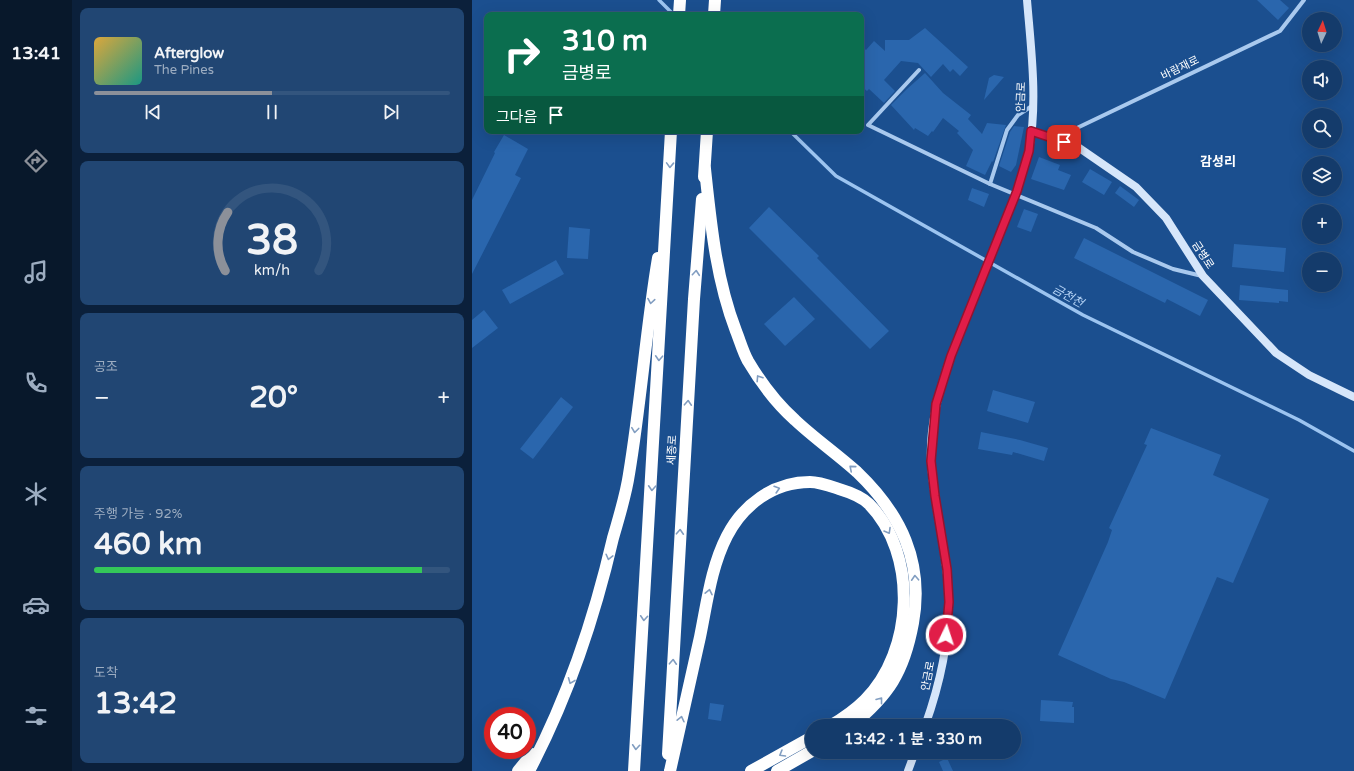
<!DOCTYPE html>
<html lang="ko">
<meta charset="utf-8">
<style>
body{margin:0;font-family:"Varela Round","Noto Sans KR",sans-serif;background:#214673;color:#f1f3f6;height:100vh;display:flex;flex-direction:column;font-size:15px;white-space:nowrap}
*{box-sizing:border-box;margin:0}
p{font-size:13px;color:#9dadc1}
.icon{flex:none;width:22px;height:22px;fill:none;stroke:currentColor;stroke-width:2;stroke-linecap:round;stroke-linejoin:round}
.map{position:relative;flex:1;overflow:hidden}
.sheet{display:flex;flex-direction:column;gap:8px;padding:8px;background:#0b203b;width:400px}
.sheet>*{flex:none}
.hud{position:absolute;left:12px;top:12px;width:380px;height:122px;border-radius:8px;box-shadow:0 4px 16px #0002,0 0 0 1px #33557e;background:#0b6e4f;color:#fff;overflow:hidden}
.needle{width:26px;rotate:4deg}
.controls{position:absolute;left:830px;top:12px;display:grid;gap:8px}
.controls a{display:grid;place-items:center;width:40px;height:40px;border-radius:50%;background:#143b6b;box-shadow:0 4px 16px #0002,0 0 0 1px #33557e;font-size:20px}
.speed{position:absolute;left:12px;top:707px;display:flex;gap:8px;font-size:20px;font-weight:700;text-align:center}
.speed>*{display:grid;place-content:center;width:52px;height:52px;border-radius:50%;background:#143b6b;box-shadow:0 4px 16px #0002,0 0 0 1px #33557e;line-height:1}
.speed .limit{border:6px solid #d22;background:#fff;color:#111}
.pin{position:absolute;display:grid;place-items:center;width:34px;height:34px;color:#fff;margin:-17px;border-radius:8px;box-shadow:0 2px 6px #0006}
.me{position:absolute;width:44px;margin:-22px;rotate:4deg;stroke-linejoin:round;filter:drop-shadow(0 0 3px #0008)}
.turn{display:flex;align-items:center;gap:14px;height:84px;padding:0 12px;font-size:18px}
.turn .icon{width:52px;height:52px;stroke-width:2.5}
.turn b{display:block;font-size:28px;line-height:34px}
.then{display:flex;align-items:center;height:38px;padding:0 12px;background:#0003;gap:8px;font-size:15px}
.big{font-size:30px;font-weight:700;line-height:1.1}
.sheet .widget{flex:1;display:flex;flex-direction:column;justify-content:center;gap:6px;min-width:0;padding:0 14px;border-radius:8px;background:#214673}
.sheet .dial{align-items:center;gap:0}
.dial svg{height:104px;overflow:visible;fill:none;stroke:#33557e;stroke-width:7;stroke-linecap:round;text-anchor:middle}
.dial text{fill:#f1f3f6;stroke:none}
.song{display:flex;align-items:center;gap:12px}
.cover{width:48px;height:48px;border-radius:6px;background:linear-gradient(135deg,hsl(40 70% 55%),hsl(170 70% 35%))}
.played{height:4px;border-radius:2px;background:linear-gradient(90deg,#8c9099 50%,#33557e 50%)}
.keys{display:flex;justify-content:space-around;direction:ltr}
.heat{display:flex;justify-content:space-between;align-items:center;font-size:22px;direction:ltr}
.charge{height:6px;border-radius:3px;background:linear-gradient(90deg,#34c759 92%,#33557e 0)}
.trip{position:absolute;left:333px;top:719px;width:216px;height:40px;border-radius:20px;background:#143b6b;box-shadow:0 4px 16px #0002,0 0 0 1px #33557e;font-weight:700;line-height:40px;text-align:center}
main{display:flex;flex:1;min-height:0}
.tab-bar{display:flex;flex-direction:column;width:72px;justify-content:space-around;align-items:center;background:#08182b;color:#9dadc1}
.tab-bar .icon{width:28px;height:28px}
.tab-bar .on{color:#8c9099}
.tab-bar b{font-size:18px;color:#f1f3f6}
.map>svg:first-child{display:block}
</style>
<main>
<nav class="tab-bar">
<b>13:41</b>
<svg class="icon on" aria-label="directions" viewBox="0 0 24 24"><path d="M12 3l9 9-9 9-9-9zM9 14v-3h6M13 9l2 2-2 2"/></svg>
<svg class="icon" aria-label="music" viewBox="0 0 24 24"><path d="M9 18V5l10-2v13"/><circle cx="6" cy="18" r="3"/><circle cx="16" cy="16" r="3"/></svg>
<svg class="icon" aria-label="phone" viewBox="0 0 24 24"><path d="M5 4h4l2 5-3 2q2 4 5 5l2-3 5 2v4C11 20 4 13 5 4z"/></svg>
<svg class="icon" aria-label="climate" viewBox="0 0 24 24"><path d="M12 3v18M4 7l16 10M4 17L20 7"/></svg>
<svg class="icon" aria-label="car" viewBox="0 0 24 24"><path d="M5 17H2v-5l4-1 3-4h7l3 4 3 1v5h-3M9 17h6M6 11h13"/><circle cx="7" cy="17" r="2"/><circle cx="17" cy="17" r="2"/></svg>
<svg class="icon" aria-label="filters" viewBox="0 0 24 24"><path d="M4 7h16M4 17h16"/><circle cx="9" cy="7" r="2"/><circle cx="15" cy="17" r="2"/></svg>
</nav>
<section class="sheet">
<div class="widget">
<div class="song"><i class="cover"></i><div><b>Afterglow</b><p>The Pines</p></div></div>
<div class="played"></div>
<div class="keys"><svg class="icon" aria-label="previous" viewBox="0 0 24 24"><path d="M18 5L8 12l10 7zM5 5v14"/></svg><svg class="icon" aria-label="pause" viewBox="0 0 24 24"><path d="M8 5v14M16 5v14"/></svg><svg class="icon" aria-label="next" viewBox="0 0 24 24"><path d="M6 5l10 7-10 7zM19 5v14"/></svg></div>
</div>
<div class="widget dial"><svg viewBox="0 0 100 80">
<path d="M14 69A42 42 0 1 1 86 69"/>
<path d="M14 69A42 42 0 0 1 16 24" stroke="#8c9099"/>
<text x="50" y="56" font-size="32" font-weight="700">38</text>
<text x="50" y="72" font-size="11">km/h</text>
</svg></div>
<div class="widget"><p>공조</p>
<div class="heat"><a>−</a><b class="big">20°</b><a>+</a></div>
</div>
<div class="widget"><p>주행 가능 · 92%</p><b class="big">460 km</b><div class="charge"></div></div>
<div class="widget"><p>도착</p><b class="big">13:42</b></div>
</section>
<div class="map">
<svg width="882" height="771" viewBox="0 0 882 771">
<rect width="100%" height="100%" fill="#1b4f8f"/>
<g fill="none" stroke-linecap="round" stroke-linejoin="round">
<!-- stream -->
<g stroke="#9cc4f0" stroke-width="3.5">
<polyline points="187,0 202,15"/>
<polyline points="318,131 364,176 611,315 827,420 882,451"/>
</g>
</g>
<!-- building -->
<g fill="#2a66ad">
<polygon points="785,0 808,0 817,8 806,20"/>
<polygon points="453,28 496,67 488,76 481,69 478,72 471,64 459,77 446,63 429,61 412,80 423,91 412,103 397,89 395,91 389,86 389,46 394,50 402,41 413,51 413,40 437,40"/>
<polygon points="453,73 471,93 499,115 496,119 510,134 515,123 534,125 521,162 520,161 513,175 494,166 501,150 485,133 487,131 471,118 461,132 460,131 456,136 443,128 442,130 419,105 435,89"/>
<polygon points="522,75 532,77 512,100 517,78"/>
<polygon points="542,126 552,127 544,165 539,172 527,166 538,132"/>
<polygon points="32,135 56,149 43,175 49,178 0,274 0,200 23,153 22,152"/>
<polygon points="567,157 588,165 586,170 599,175 592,190 559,179"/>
<polygon points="618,169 640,182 632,195 610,182"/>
<polygon points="648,186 667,200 662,207 643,193"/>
<polygon points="500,188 517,194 512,207 496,200"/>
<polygon points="297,207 347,256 345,258 417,331 398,349 277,228"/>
<polygon points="552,209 566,214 559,232 545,227"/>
<polygon points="97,227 118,229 116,259 95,258"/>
<polygon points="612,238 736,300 728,316 695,299 693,303 602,258"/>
<polygon points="762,244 814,248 812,272 760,267"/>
<polygon points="84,260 92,274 38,304 30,290"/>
<polygon points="768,285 816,290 816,302 807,301 807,303 767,300"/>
<polygon points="322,297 343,319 313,346 292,324"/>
<polygon points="12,310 26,328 0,348 0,320"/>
<polygon points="521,390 563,402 556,423 515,411"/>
<polygon points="89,397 101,407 61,459 48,449"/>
<polygon points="679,428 749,455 741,475 797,499 761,583 745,577 693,699 652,682 639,679 586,655 636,542 640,530 637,528 675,445 672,444"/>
<polygon points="509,432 548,440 576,448 572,461 541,452 540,455 506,449"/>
<polygon points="569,700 601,702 600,707 602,707 602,723 568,721"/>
<polygon points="238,703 252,705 249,721 236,719"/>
<polygon points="475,758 481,771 471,771 467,762"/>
</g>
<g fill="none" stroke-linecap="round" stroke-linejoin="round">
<!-- street -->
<g stroke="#a9c9ee" stroke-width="4">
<polyline points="447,70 396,125 518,184 535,130 546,115 560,106"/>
<polyline points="584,138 808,31 832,0"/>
<polyline points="518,184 624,228 661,252 701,269 730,276"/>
</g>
<!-- secondary -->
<g stroke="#d6e6fa" stroke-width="8">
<polyline points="559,131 603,145 664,187 694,218 731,276 804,353 837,375 882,397"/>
<path d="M 545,191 C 549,177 554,164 557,150 C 566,101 559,49 555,0"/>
<path d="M 453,726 C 467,687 477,643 477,601 C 476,554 462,509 459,463 C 457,426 467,390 479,356"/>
<polyline points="436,771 443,752"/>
</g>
<!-- highway -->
<g stroke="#fff" stroke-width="12">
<polyline points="207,15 208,0"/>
<polyline points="242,15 243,0"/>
<path d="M 233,169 C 239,225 244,279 264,331 C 268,341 271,352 276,361 C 289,383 304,403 323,420 C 342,438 365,454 385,472 C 429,514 452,562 441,623 C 432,672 417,695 379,726"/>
<polyline points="232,177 235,131"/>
<polyline points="196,754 222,299 230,199"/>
<polyline points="46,771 60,754"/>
<path d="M 57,771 C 96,697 122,620 141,538 C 147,517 154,495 157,474 C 169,402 174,329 186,258"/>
<polyline points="162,771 199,131"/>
<path d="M 198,771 C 208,726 218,681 228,637 C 235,603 239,567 255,536 C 271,505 301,482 338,482 C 347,482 358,486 367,489 C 377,492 389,496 397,504 C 446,554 442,651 393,700 C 383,710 370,719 358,726"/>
<polyline points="279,771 340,737"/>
<polyline points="305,771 340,751"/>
</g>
<!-- secondary-bridge -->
<polyline stroke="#d6e6fa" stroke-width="8" points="479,356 545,191"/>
</g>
<!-- one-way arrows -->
<defs><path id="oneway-chevron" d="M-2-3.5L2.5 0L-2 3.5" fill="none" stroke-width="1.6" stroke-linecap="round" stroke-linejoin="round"/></defs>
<g stroke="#829ec1">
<use href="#oneway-chevron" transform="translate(198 165) rotate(92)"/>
<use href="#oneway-chevron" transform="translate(224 273) rotate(-85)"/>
<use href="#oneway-chevron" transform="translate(179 301) rotate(99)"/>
<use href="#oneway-chevron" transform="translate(187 358) rotate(93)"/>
<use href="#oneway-chevron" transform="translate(287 378) rotate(-123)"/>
<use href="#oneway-chevron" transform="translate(216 403) rotate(-87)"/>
<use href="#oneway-chevron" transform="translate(163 430) rotate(97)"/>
<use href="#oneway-chevron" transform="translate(380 468) rotate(-139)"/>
<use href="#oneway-chevron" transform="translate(180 488) rotate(93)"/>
<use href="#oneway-chevron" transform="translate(305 489) rotate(-17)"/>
<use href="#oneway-chevron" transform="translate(416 531) rotate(60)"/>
<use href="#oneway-chevron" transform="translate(208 532) rotate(-87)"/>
<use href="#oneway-chevron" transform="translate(137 557) rotate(104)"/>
<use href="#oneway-chevron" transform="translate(443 578) rotate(-93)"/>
<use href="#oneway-chevron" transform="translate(237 592) rotate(-78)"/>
<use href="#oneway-chevron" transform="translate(172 618) rotate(94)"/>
<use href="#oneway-chevron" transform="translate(201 662) rotate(-87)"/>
<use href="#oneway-chevron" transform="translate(99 681) rotate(112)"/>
<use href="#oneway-chevron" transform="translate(408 700) rotate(-52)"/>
<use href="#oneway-chevron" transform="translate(209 719) rotate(-77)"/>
<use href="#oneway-chevron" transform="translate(164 747) rotate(94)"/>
<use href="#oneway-chevron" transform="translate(310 754) rotate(150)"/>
</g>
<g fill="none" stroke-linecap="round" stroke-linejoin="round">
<defs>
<polyline id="route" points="474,635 477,602 475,569 463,496 459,461 464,404 479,356 545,191 557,151 559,131 592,142"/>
</defs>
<!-- route casing -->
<use href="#route" stroke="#92132f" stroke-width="10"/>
<!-- route -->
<use href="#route" stroke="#e11d48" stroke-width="7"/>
</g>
<g text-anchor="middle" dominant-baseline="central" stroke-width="4" stroke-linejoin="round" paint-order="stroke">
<!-- street labels -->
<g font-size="11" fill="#fff" stroke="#1b4f8f">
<text transform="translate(708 68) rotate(-26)">바람재로</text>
<text transform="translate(549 97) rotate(-88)">안금로</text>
<text transform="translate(731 255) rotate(57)">금병로</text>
<text transform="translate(200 450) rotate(-87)">세종로</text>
<text transform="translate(456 676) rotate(-79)">안금로</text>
</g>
<!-- water labels -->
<g font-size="12" font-style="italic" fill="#b5d3f5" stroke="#1b4f8f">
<text transform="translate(596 296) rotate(29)">금천천</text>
</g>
<!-- quarter labels -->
<g font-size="13" font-weight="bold" fill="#fff" stroke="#1b4f8f">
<text x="746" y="162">감성리</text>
</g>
</g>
</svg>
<div class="controls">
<a><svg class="needle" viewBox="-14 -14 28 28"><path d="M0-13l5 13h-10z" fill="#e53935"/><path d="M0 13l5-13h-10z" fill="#9dadc1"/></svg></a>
<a><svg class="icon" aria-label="sound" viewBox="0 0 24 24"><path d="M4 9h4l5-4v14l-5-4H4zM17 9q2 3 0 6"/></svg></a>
<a><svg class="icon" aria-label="search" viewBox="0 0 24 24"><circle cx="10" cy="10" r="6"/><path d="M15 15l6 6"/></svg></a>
<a><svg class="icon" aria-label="layers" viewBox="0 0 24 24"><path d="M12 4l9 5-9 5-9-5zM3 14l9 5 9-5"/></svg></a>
<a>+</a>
<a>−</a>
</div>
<div class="speed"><div class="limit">40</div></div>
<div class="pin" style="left:592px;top:142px;background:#d93025"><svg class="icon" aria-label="arrive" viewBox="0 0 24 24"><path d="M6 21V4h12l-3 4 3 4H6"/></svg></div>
<svg class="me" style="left:474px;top:635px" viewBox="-20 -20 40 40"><circle r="17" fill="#e11d48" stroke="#fff" stroke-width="3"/><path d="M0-11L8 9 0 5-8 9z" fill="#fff"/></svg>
<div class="trip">13:42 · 1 분 · 330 m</div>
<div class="hud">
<div class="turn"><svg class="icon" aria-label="right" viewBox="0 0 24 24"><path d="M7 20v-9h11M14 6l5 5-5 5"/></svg><div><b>310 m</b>금병로</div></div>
<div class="then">그다음<svg class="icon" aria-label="arrive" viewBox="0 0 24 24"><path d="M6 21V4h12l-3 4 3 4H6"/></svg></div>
</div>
</div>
</main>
